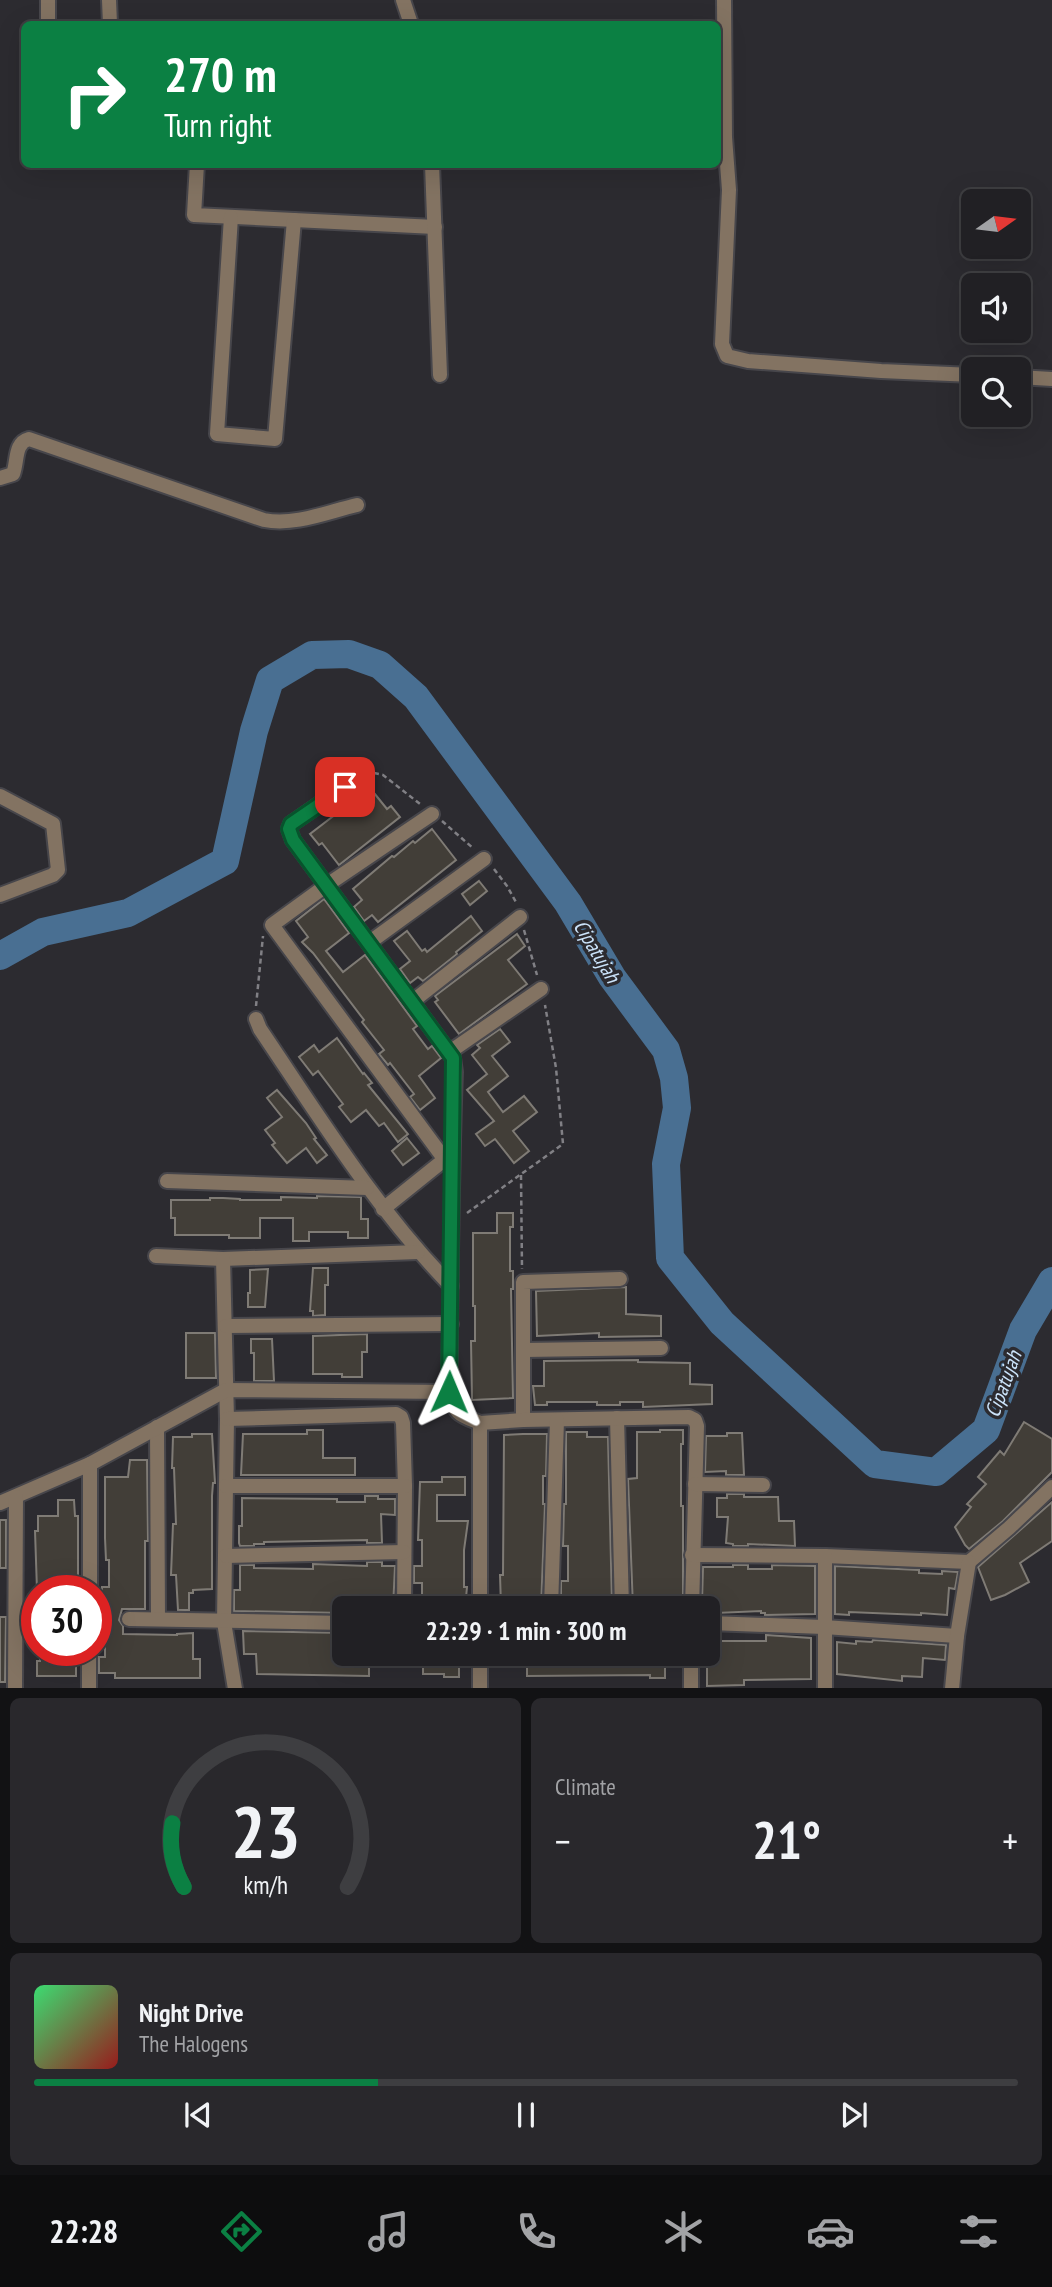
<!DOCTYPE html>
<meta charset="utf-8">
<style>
body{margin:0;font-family:"PT Sans Narrow",sans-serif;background:#29282c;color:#f1f3f6;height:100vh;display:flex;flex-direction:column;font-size:26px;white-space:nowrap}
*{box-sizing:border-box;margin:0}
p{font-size:23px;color:#a2a3a6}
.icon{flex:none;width:38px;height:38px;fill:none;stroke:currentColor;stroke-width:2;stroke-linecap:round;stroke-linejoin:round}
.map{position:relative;height:1688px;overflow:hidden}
.details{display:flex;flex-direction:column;gap:10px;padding:10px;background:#121214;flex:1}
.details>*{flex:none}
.banner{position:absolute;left:21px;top:21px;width:700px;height:147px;border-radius:10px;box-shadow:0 7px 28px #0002,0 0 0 2px #3e3e41;background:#0b8043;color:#fff;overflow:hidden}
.needle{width:46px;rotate:76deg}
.controls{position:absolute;left:961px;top:189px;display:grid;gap:14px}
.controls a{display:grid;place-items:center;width:70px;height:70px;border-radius:10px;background:#212024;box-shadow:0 7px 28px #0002,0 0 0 2px #3e3e41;font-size:35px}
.speed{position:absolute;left:21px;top:1575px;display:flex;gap:14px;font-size:35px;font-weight:700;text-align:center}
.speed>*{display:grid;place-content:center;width:91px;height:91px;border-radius:50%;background:#212024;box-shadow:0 7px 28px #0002,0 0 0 2px #3e3e41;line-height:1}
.speed .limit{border:10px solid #d22;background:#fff;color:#111}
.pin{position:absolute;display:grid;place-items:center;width:60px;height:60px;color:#fff;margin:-30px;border-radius:14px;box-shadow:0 4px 10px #0006}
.me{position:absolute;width:77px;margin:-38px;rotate:1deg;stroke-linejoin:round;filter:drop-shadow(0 0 5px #0008)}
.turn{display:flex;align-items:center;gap:24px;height:147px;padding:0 28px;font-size:32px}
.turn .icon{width:91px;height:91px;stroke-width:2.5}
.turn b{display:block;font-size:49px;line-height:60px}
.big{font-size:52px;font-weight:800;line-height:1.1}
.details .card{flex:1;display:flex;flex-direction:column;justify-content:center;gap:10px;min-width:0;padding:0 24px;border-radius:10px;background:#29282c}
.details .dial{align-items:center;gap:0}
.dial svg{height:182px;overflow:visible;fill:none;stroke:#3e3e41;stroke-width:7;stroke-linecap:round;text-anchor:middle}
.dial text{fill:#f1f3f6;stroke:none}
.song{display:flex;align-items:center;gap:21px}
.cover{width:84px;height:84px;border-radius:10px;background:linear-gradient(135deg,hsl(140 70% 55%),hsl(0 70% 35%))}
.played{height:7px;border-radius:4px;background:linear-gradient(90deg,#0b8043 35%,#3e3e41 35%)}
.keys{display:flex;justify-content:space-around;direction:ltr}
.heat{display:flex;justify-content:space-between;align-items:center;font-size:38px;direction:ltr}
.details .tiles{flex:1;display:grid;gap:10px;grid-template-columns:1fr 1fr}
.card:last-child{grid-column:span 2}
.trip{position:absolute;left:332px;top:1596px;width:388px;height:70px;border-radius:10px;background:#212024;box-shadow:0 7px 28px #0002,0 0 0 2px #3e3e41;font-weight:800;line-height:70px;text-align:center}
.menu{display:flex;height:112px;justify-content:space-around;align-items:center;background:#0d0d0e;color:#a2a3a6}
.menu .icon{width:49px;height:49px}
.menu .on{color:#0b8043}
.menu b{font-size:32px;color:#f1f3f6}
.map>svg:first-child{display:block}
</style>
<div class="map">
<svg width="1052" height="1689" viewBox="0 0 1052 1689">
<rect width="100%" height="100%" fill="#2c2b30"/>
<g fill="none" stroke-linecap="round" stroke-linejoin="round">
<!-- river -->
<polyline stroke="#496f92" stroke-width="28" points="0,956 43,932 128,913 225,861 254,731 270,680 312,655 349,654 380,665 416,697 568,903 612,977 666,1050 674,1078 677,1108 666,1164 670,1258 722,1323 875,1464 936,1472 986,1430 1023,1330 1052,1281"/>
</g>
<!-- building -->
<g fill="#423e38" stroke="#7f7b75" stroke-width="2">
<polygon points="370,788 387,809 391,806 400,817 339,865 322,843 319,845 310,834"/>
<polygon points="432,829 456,860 378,922 372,915 364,921 354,907 362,900 353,889 392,856 394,857 413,841 415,843"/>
<polygon points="479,881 487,891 470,905 462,894"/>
<polygon points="324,899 349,933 326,951 343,972 365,955 417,1026 413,1029 428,1049 432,1046 441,1058 419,1076 435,1098 420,1110 410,1097 414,1094 390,1063 388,1065 379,1054 384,1050 362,1022 364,1020 313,953 302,942 308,937 296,921"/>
<polygon points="471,916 482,931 456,952 457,954 423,981 418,977 410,983 400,969 410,961 394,941 407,931 422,951 425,949 427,952"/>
<polygon points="517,934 525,946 508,960 527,984 459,1034 435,1002 438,1000 435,996"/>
<polygon points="500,1029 510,1042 492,1056 508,1076 488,1092 503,1112 524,1096 537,1112 513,1131 529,1151 514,1163 495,1139 485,1146 476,1134 494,1121 467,1090 487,1074 472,1055 480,1048 477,1045"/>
<polygon points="337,1038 363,1074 364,1073 372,1083 368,1085 408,1134 398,1142 384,1123 379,1126 366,1110 351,1122 339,1107 343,1104 318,1071 313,1075 299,1057 314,1045 319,1052"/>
<polygon points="277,1090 306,1123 316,1138 314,1139 327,1155 317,1163 306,1148 287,1163 272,1145 275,1143 265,1130 282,1117 267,1098"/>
<polygon points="407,1138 419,1153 403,1165 392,1151"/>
<polygon points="317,1196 361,1197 361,1219 368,1219 368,1238 348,1238 348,1232 309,1232 309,1241 293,1241 293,1218 260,1218 260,1238 229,1238 229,1235 175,1235 175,1218 171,1218 171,1200 210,1200 210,1198 223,1198 240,1199 240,1200 281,1200 281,1197 317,1198"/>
<polygon points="497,1213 513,1213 513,1227 510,1227 510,1271 513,1271 513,1289 511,1289 513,1398 472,1400 471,1341 475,1341 475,1306 473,1306 473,1233 497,1233"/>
<polygon points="313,1268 328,1268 328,1285 325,1285 325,1315 313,1316 313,1311 310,1311"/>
<polygon points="268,1269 265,1307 248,1307 248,1293 250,1293 250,1270"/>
<polygon points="626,1287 626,1314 661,1316 661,1336 599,1337 599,1333 537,1336 536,1291"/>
<polygon points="186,1333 215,1333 216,1378 186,1378"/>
<polygon points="367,1334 367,1352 362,1352 362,1377 342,1377 342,1374 313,1374 313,1336"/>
<polygon points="251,1339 272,1339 274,1381 254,1381 254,1353 251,1353"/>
<polygon points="638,1360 638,1362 690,1363 690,1384 712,1385 712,1404 643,1407 643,1402 620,1402 620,1405 597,1405 597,1402 547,1402 547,1405 535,1405 533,1386 544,1386 544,1361"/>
<polygon points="1024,1422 1052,1439 1052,1472 1003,1521 969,1549 965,1545 955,1527 971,1507 967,1504 986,1484 978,1477 1000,1451 1004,1455"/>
<polygon points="307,1430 323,1430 323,1458 355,1458 355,1475 241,1475 243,1434 307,1434"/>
<polygon points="660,1430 683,1430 683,1444 681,1444 681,1506 683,1506 683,1602 655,1603 655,1608 633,1608 628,1479 637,1478 637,1432 660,1432"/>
<polygon points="566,1432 587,1432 587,1437 608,1437 612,1605 561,1603 561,1581 568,1581 568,1546 563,1546 564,1504 566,1504"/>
<polygon points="727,1433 742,1433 744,1475 726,1475 726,1471 705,1472 706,1436 727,1436"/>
<polygon points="192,1434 212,1434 215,1483 213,1483 212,1496 212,1589 193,1590 193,1593 189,1593 189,1610 178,1610 176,1575 171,1575 173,1524 176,1524 174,1468 172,1468 173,1437 192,1437"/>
<polygon points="523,1434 547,1434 546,1476 543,1476 543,1504 545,1504 541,1608 501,1606 500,1575 503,1575 504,1435"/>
<polygon points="130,1460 147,1460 148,1541 145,1541 145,1609 122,1609 119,1620 123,1626 123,1634 177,1635 177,1634 193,1633 193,1659 200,1659 200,1678 115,1678 115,1673 99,1673 99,1657 105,1657 105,1634 101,1634 102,1587 109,1587 109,1560 106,1560 105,1538 105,1477 128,1477"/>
<polygon points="442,1477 465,1477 465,1495 437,1495 437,1521 468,1521 464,1550 464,1587 467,1587 465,1608 422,1608 422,1583 414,1583 414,1566 422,1566 422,1540 418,1540 420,1482 442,1482"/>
<polygon points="727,1494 744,1494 744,1497 778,1497 779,1521 794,1521 795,1546 748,1544 748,1546 733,1546 733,1544 726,1543 728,1517 717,1517 717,1498 727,1498"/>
<polygon points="365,1496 378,1496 378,1499 395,1499 395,1515 381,1514 382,1543 367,1543 367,1540 264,1542 264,1544 254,1544 254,1546 240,1546 239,1543 239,1526 242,1526 242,1498 337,1499 337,1502 365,1502"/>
<polygon points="58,1500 74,1500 75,1516 78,1516 78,1582 76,1582 76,1591 37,1590 35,1531 38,1531 38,1516 58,1516"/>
<polygon points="1052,1502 1052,1541 1020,1563 1029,1582 1005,1595 991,1600 978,1567"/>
<rect x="0" y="1520" width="6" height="48"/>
<polygon points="367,1562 382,1562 382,1566 395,1566 393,1608 345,1608 345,1613 234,1611 234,1590 240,1590 240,1565 254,1565 254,1568 313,1569 313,1564 367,1566"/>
<polygon points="733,1565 748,1565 748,1569 772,1569 772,1565 815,1566 815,1614 765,1615 765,1613 761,1613 761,1611 716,1613 716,1610 704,1608 704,1602 702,1602 703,1567 733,1567"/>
<polygon points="835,1566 919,1570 919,1573 942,1574 942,1571 958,1572 955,1589 949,1588 947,1615 921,1613 921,1615 849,1612 849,1615 835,1614"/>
<polygon points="0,1617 6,1617 5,1682 0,1682"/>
<polygon points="243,1631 345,1633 345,1655 369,1655 369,1676 257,1674 256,1654 244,1654"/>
<polygon points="766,1635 811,1638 811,1679 744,1680 744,1685 707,1686 707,1658 716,1658 716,1641 766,1641"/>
<polygon points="873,1640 946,1645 945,1660 923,1658 922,1677 902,1676 902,1681 837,1674 837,1642 856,1644 856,1641 872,1642"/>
<polygon points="40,1650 76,1650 76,1676 37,1676 37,1661 40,1661"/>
<polygon points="423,1654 459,1654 459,1677 444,1677 444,1674 423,1674"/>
<polygon points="567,1657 607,1659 607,1661 665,1660 665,1678 650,1678 650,1675 527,1676 527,1660 567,1659"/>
</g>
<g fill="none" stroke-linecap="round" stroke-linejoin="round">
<defs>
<g id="street">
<polyline points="109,0 110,24"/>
<polyline points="403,0 411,24"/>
<polyline points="724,0 725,137 729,190 722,344 727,356 748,361 881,371 973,375"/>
<polyline points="48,24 48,0"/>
<polyline points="197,164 194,215 435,227"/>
<polyline points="432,164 440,375"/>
<polyline points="231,217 217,434 275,439 294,220"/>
<polyline points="1018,377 1052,379"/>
<path d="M 0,478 L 13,474 C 18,461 14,443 29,439 L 264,520 C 295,526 327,512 357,505"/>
<path d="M 362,775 L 291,824 L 289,829 L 293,840 L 453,1058 L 455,1072 C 451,1179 451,1285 449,1392 C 455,1415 460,1415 480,1423 L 480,1608"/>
<polyline points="0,796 53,824 58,870 53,875 0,895"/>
<polyline points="432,814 327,885 272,925 451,1168"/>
<polyline points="370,942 484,859"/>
<polyline points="413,1001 520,917"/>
<path d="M 256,1019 L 260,1029 C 320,1118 376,1209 451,1286"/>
<polyline points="451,1051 541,989"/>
<polyline points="167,1181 367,1188"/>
<polyline points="383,1209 444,1160"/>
<polyline points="156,1256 223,1259 418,1252"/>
<polyline points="223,1259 227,1419 224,1622 235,1689"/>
<polyline points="226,1326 451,1324"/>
<polyline points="524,1350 661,1348"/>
<polyline points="617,1418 622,1608"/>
<polyline points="227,1419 396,1414 401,1417 403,1423 405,1486 404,1608"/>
<polyline points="523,1420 523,1282 620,1279"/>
<polyline points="480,1423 523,1420 689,1417 695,1420 697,1426 692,1608"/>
<polyline points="157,1427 158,1619"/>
<polyline points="695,1484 763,1485"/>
<polyline points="226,1486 405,1486"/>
<polyline points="0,1503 90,1464 226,1390 449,1392"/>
<polyline points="692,1555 825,1556 969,1562 1009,1528 1052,1487"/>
<polyline points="226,1556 404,1552"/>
<polyline points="90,1591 90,1464"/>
<polyline points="551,1608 557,1420"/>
<polyline points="129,1619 345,1623"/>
<polyline points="709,1623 824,1627 957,1636"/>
<polyline points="691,1654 691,1689"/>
<polyline points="15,1689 16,1497"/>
<polyline points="89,1689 89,1650"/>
<polyline points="480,1689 480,1654"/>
<polyline points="825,1689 825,1556"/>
<polyline points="952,1689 957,1636 969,1562"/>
</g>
</defs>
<!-- street casing -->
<use href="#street" stroke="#47464b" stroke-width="18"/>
<!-- path -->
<g stroke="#818085" stroke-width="2.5" stroke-dasharray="5 3.5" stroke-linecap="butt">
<polyline points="374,773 383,775 420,804"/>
<polyline points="442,821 474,849"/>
<polyline points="494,869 507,886 517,904"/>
<polyline points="524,930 537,975"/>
<polyline points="256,1006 263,936"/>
<polyline points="521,1175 522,1269"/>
<polyline points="467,1213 563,1144 556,1068 545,1005"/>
</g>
<!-- street -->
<use href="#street" stroke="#837362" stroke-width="14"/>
</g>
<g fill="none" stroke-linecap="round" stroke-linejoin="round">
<defs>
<polyline id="route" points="345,787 291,824 289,829 293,840 453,1058 449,1392"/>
</defs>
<!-- route casing -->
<use href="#route" stroke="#07532c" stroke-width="18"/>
<!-- route -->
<use href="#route" stroke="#0b8043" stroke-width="12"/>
</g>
<g text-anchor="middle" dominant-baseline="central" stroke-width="7" stroke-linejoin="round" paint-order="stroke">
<!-- water labels -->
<g font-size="21" font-style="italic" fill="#cce4fb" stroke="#2c2b30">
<text transform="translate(597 951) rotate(59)">Cipatujah</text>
<text transform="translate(1003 1384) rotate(-70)">Cipatujah</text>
</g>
</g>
</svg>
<div class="controls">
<a><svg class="needle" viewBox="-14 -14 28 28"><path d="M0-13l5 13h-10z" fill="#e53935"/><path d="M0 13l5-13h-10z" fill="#a2a3a6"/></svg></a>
<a><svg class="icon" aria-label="sound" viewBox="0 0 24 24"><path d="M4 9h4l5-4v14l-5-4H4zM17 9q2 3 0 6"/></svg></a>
<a><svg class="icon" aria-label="search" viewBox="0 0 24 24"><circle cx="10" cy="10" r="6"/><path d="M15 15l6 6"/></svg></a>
</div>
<div class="speed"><div class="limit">30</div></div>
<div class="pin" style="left:345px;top:787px;background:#d93025"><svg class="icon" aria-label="arrive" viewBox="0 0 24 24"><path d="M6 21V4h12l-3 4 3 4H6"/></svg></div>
<svg class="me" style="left:449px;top:1392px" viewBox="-20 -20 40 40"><path d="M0-17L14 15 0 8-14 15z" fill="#0b8043" stroke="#fff" stroke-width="4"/></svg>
<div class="trip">22:29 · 1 min · 300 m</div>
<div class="banner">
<div class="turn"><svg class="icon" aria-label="right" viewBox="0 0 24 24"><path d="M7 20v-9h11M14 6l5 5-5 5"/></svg><div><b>270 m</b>Turn right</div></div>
</div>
</div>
<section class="details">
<div class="tiles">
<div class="card dial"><svg viewBox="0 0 100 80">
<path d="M14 69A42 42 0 1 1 86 69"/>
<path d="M14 69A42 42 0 0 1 9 41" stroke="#0b8043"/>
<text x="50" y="56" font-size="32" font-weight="700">23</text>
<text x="50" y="72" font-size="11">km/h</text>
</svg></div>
<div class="card"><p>Climate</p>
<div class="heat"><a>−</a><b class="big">21°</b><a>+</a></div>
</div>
<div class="card">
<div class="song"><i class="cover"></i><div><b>Night Drive</b><p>The Halogens</p></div></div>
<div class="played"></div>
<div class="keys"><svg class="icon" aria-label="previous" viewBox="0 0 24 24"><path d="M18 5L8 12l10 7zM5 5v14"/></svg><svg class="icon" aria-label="pause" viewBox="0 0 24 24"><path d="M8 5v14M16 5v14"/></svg><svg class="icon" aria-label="next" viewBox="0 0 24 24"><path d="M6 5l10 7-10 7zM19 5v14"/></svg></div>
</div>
</div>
</section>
<nav class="menu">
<b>22:28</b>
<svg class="icon on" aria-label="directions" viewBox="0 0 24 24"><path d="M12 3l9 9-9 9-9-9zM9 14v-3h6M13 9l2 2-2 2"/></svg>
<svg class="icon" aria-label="music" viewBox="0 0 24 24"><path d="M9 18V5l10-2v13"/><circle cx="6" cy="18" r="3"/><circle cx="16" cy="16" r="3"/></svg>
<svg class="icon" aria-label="phone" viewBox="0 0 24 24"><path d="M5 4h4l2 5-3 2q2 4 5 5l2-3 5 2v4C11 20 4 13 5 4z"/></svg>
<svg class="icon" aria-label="climate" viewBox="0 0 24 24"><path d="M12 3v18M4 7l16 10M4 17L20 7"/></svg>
<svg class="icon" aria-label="car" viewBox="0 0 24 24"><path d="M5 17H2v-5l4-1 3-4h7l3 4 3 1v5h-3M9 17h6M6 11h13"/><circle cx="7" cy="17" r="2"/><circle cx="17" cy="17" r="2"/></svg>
<svg class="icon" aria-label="filters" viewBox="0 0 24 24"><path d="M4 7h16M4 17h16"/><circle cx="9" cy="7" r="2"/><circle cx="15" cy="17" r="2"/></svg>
</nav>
